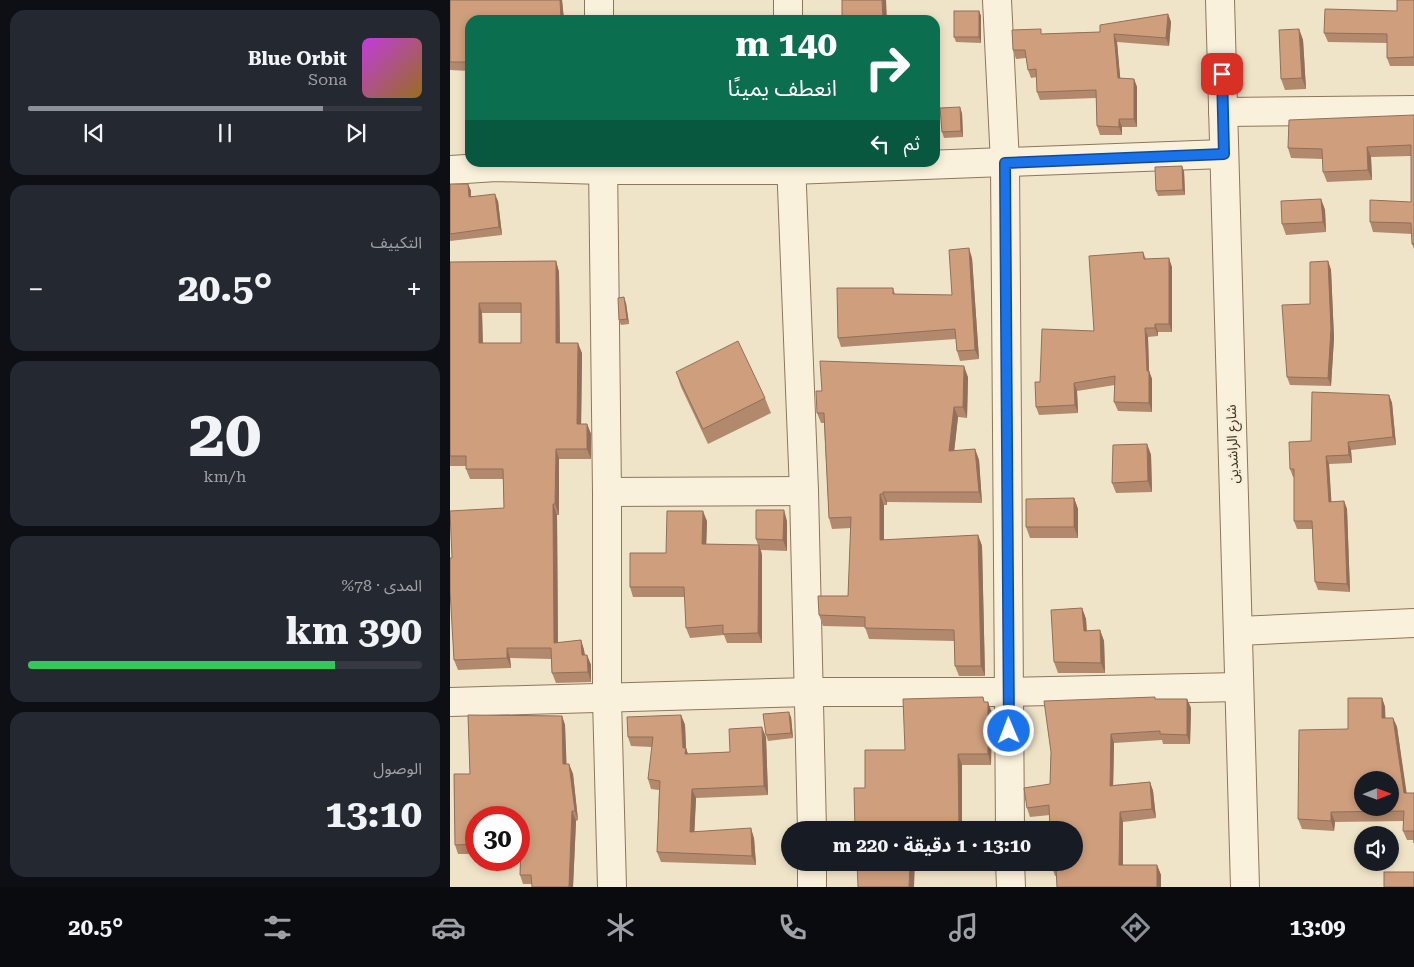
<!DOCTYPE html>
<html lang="ar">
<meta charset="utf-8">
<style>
body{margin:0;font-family:"Roboto Serif","Noto Sans Arabic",serif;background:#242831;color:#f1f3f6;direction:rtl;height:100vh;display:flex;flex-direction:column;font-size:19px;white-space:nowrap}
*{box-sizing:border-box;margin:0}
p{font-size:16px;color:#9ea1a6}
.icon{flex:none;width:28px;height:28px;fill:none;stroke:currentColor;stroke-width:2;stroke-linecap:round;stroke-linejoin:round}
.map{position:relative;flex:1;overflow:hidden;direction:ltr}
.details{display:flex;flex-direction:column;gap:10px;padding:10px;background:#0d0f14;width:450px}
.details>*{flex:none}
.hud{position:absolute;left:15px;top:15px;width:475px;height:152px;border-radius:15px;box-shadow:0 2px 8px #0003;direction:rtl;background:#0b6e4f;color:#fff;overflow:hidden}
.needle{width:32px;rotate:89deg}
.buttons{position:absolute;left:904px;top:771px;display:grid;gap:10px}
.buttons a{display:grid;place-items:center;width:45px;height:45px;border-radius:50%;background:#171b24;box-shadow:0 2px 8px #0003;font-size:25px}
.speed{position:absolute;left:15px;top:806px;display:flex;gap:10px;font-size:25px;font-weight:700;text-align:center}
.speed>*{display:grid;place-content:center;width:65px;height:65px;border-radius:50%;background:#171b24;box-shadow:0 2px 8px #0003;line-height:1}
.speed .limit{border:8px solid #d22;background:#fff;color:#111}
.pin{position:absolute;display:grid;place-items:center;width:42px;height:42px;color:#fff;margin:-21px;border-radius:10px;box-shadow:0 2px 8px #0006}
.me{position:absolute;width:55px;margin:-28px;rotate:359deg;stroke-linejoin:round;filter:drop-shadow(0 0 4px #0008)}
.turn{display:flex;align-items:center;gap:18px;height:105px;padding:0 20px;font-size:22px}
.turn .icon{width:65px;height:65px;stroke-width:2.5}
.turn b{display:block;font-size:35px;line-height:42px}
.then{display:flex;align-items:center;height:48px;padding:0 20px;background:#0003;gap:10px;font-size:19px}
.big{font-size:38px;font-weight:700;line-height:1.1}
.details .tile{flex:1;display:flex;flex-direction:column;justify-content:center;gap:8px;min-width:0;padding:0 18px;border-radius:15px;background:#242831}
.details .dial{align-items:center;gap:0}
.dial b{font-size:65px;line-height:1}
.song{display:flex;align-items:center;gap:15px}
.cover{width:60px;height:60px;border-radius:8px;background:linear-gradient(135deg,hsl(290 70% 55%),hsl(40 70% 35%))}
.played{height:5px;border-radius:2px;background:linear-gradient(90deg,#8c9099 75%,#363941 75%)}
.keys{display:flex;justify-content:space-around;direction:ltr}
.heat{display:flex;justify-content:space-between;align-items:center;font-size:28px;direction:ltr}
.charge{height:8px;border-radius:4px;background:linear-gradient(90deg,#34c759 78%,#363941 0)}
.trip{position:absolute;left:331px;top:821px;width:302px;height:50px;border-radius:25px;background:#171b24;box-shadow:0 2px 8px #0003;font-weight:700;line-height:50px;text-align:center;direction:rtl}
.tabs{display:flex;height:80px;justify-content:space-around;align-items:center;background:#090b0e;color:#9ea1a6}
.tabs .icon{width:35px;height:35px}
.tabs .selected{color:#8c9099}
.tabs b{font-size:22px;color:#f1f3f6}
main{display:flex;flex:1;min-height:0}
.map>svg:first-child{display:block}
</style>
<main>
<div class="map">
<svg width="964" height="887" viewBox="0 0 964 887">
<rect width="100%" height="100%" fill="#f0e4c8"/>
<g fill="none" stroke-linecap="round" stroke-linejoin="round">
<defs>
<g id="minor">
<polyline points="149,0 149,20"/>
<polyline points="338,0 338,20"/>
<polyline points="547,0 555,163 560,830"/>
<polyline points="770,0 795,887"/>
<polyline points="773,112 964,110"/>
<polyline points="153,162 157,492 157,699 162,887"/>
<polyline points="341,162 354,491 362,830"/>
<polyline points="0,170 46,167 153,170 341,170 773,154"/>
<polyline points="157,492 354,491"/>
<polyline points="788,631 964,623"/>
<polyline points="0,702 360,692 558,692 789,687"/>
<polyline points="362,862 362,887"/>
<polyline points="560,862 561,887"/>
</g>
</defs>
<!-- minor casing -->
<use href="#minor" stroke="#8d765c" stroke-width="30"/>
<!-- minor -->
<use href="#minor" stroke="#faf1dc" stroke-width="28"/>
</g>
<!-- wall -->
<g fill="#b2896c" fill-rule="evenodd">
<polygon points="0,0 112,0 114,20 20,20 20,71 0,70"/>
<polygon points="964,0 964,66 940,66 937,58 937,43 878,42 874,33 947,11"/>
<polygon points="529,11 531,16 531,43 506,42 504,37"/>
<polygon points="718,14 721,22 719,46 667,42 670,78 684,79 687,87 687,127 672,127 672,135 650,135 647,126 646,98 590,100 587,92 587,77 581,78 578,70 576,58 566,59 563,50 593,34 650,32"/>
<polygon points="849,29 853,40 856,89 835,90 831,79"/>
<polygon points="512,113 513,137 494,138 492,132"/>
<polygon points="964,115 964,249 962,244 962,234 923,232 920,222 961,202 961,156 921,157 922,180 877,182 873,172 873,159 841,158 838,148"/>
<polygon points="734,171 735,195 708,196 706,191"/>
<polygon points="0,184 18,184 21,191 21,196 48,201 52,235 0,241"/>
<polygon points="871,199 875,210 876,232 836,235 832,224"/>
<polygon points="693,252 696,259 722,267 722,332 708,332 708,336 698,337 699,371 702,379 702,412 668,411 664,402 665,385 627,391 628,413 589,415 586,407 590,382 644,331"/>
<polygon points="522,258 529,359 510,361 507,351 506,339 391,347 388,338 443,288 445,294 502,295"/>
<path d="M 106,261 L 109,272 L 110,343 L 132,353 L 131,424 L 137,424 L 141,434 L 141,459 L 109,459 L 109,515 L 107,515 L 108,643 L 131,640 L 134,650 L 135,655 L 137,655 L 141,665 L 141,682 L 106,683 L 102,673 L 101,659 L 60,658 L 61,668 L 8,670 L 4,660 L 2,558 L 54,508 L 53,479 L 20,479 L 16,469 L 16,466 L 0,466 L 0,262 ZM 32,313 L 71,313 L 71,343 L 33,343 Z"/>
<polygon points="878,261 881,270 884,338 881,386 840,385 837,377 860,304"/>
<polygon points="176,303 179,324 171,325 169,320"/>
<polygon points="226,372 315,398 321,413 258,444 231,387"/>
<polygon points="518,377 517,418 508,417 504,451 525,449 529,460 532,503 437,502 437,505 434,505 434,540 528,535 532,546 535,676 509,676 505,666 504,641 419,639 415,627 373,626 369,615 398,596 401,528 382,529 379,518 374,423 371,423 367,413 372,391"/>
<polygon points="939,395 942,403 946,445 901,450 902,463 879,464 881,502 894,501 897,509 900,592 868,590 865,582 862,529 847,529 844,521 844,477 843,477 840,469 861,441"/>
<polygon points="697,444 701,455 702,492 666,493 662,483"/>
<polygon points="624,498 628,509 628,538 580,538 576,527"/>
<polygon points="257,521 256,544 308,545 306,539 337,521 337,551 311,550 312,555 312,643 277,643 274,635 240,638 236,628 235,597 183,597 180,587 216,553"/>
<polygon points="632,608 636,619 637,631 650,630 654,641 655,673 608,673 604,662"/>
<polygon points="932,698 935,707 935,718 943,718 947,727 956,793 964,793 964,840 957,840 953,831 953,821 885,822 884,831 852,829 848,819 898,729"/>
<polygon points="706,699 737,699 741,708 740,744 713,744 712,740 664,743 663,785 700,782 703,791 706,818 673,822 673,865 707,865 711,875 711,887 607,887 606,876 605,876 602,867 600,815 580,817 577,808 600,784 601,752"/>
<polygon points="535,702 542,713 541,765 512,765 512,830 405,830 415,788 455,750"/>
<polygon points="18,715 112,716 115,725 116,764 119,764 123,774 128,820 126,821 123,887 82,887 82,884 73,884 70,875 70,852 69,852 69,818 26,818 26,854 8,854 5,845 4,774 20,774"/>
<polygon points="231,715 235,725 236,748 238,754 280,752 316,737 318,795 246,798 244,832 304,838 306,865 211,862 207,852 209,790 201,789 198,779 202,747 181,746 178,737"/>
<polygon points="341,717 343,738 318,741 316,735"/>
</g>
<!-- shaded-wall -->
<g fill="#916f58">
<polygon points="110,0 112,0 114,20 111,20"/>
<polygon points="432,0 436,0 437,20 433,20"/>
<polygon points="529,11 531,16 531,43 529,37"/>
<polygon points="718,14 721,22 719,46 716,38"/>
<polygon points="849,29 853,40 856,89 852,78"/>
<polygon points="664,34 667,42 671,86 668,78"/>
<polygon points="684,79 687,87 687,127 684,119"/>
<polygon points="510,107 512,113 513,137 511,131"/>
<polygon points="669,119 672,127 672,135 669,127"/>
<polygon points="917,147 921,157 922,180 918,170"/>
<polygon points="732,166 734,171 735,195 733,190"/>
<polygon points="18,184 21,191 21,204 19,197"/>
<polygon points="45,194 48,201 52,235 49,227"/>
<polygon points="871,199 875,210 876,232 873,222"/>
<polygon points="519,248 522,258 529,359 525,350"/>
<polygon points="719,258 722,267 722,332 719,324"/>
<polygon points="106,261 109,272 110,353 106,343"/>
<polygon points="878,261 881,270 884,338 881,386 878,378"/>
<polygon points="174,297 176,303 179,324 177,319"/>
<polygon points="29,303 32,313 33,353 29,343"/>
<polygon points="705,324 708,332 708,336 705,328"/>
<polygon points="695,328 698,337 699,371 702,379 702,412 699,403"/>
<polygon points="128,343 132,353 131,434 127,424"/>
<polygon points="514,366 518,377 517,418 513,407"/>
<polygon points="624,383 627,391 628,413 625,405"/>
<polygon points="939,395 942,403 946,445 943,437"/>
<polygon points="504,407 508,417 503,462 499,451"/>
<polygon points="137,424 141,434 141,459 137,449"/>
<polygon points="898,442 901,450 902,463 899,455"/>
<polygon points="697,444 701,455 702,492 698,481"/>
<polygon points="106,449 109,459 109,515 105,504"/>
<polygon points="525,449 529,460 532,503 529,492"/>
<polygon points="876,456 879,464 882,510 879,502"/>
<polygon points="433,492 437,502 437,505 433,494"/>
<polygon points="430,494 434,505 434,551 430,540"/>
<polygon points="624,498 628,509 628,538 624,527"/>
<polygon points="894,501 897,509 900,592 897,584"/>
<polygon points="103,504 107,515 108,654 104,643"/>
<polygon points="334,510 337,521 337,551 333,540"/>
<polygon points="253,511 257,521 256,554 252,544"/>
<polygon points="528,535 532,546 535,676 531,666"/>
<polygon points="309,545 312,555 312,643 308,633"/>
<polygon points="632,608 636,619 637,642 634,631"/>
<polygon points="650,630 654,641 655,673 651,663"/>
<polygon points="131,640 134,650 136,666 132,655"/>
<polygon points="57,648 60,658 61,668 57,658"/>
<polygon points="137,655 141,665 141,682 138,672"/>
<polygon points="932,698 935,707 936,728 932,718"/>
<polygon points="737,699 741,708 740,744 737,735"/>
<polygon points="538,702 542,713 541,765 538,754"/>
<polygon points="339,712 341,717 343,738 341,733"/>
<polygon points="231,715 235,725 236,749 236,748 239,758 236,756 233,748"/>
<polygon points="112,716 115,725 117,774 113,764"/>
<polygon points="943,718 947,727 958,802 954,793"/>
<polygon points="312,727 316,737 318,795 314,786"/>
<polygon points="661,734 664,743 663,795 660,786"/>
<polygon points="508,754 512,765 512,830 509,830"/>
<polygon points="119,764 123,774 128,820 125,811"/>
<polygon points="700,782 703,791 706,818 702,809"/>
<polygon points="242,789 246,798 244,842 240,832"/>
<polygon points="122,811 126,821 123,887 119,887"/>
<polygon points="670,812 673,822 673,874 669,865"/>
<polygon points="881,812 885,822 884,831 881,821"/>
<polygon points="301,828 304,838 306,865 302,856"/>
<polygon points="460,862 465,862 464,887 459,887"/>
<polygon points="707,865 711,875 711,887 707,887"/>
</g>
<!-- building -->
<g fill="#cf9f7d" stroke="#916f58" fill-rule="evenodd">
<polygon points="0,0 110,0 111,20 20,20 20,62 0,62"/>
<polygon points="392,0 432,0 433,20 392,20"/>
<polygon points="947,0 964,0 964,57 937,58 937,34 874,33 875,9 947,11"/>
<rect x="504" y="11" width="25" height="26"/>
<polygon points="718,14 716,38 664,34 668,78 684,79 684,119 669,119 669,127 647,126 646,90 587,92 586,69 578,70 575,50 563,50 562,30 591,29 591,34 650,32 650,25"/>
<polygon points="849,29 852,78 831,79 829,30"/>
<polygon points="510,107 511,131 492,132 490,108"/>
<polygon points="964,115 964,244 962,244 961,223 920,222 920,200 961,202 961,145 917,147 918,170 873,172 872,149 838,148 839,120"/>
<polygon points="732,166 733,190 706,191 705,167"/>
<polygon points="0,184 18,184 19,197 45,194 49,227 0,234"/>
<polygon points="871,199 873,222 832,224 831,201"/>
<polygon points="519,248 525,350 507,351 505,329 388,338 387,288 443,288 443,294 502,295 499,250"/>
<polygon points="693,252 694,259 719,258 719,324 705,324 705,328 695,328 697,371 699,371 699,403 664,402 665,376 624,383 625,405 586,407 585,382 590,382 592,329 644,331 639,256"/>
<path d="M 106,261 L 106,343 L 128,343 L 127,424 L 137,424 L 137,449 L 106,449 L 105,504 L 103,504 L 104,643 L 131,640 L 132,655 L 137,655 L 138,672 L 102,673 L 101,648 L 57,648 L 57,658 L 4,660 L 0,590 L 0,558 L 2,558 L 0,511 L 54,508 L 53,469 L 16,469 L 16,456 L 0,456 L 0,262 ZM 29,303 L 71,303 L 71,343 L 29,343 Z"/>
<polygon points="878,261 881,329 878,378 837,377 832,305 860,304 860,262"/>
<polygon points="174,297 177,319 169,320 168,298"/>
<polygon points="288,341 315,398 253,429 226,372"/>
<polygon points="370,361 514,366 513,407 504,407 499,451 525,449 529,492 433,492 433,494 430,494 430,540 528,535 531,666 505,666 504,630 415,628 415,617 369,615 368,596 398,596 401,517 379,518 374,413 367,413 366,391 372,391"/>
<polygon points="862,392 939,395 943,437 898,442 899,455 876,456 879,502 894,501 897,584 865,582 862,521 844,521 844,469 840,469 839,442 861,441"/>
<polygon points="697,444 698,481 662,483 663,445"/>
<polygon points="624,498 624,527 576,527 576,499"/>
<polygon points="306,510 334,510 333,540 306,539"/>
<polygon points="217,511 253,511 252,544 309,545 308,633 273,634 273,625 236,628 234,587 180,587 180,553 216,553"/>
<polygon points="632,608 634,631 650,630 651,663 604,662 601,610"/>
<polygon points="533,697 534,702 538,702 538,754 508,754 509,830 405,830 404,788 415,788 415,750 455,750 453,699"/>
<polygon points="705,697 705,699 737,699 737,735 710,734 710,731 661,734 660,786 700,782 702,809 670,812 669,865 707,865 707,887 607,887 606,866 602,867 602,862 625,862 625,830 600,830 599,805 577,808 574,788 600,784 601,752 594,701"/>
<path d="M 898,698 L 932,698 L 932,718 L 943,718 L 954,793 L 964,793 L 964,843 L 964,831 L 953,831 L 954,811 L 881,812 L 881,821 L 848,819 L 849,730 L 898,729 ZM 912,780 L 940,780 L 940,808 L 912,808 Z"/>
<polygon points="339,712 341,733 316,735 313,714"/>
<polygon points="18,715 112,716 113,764 119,764 125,811 122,811 119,887 82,887 81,875 70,875 71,842 69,843 69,818 26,818 26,844 5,845 4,774 20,774"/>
<polygon points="231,715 233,748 236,748 235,754 280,752 279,729 312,727 314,786 242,789 240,832 301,828 302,856 207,852 210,781 198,779 203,737 178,737 177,717"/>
<polygon points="407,862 460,862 459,887 408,887"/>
<rect x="934" y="872" width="30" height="15"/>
</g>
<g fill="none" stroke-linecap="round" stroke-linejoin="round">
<defs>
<polyline id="route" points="559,731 555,163 774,154 772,74"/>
</defs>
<!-- route casing -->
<use href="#route" stroke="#114b97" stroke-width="12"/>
<!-- route -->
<use href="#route" stroke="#1a73e8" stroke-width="9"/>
</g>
<g text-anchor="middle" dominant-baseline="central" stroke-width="5" stroke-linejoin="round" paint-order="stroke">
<!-- street labels -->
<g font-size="14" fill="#3d2e20" stroke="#f7eed8">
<text transform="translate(782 444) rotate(-92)">شارع الراشدين</text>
</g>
</g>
</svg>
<div class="buttons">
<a><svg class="needle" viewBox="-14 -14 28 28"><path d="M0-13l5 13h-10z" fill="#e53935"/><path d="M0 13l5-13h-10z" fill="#9ea1a6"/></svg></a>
<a><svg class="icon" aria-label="sound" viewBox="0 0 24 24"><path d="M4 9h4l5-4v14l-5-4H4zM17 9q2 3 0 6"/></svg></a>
</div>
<div class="speed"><div class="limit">30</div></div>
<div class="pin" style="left:772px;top:74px;background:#d93025"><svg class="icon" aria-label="arrive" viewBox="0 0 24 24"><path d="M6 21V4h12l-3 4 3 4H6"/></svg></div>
<svg class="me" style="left:559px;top:731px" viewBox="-20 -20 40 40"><circle r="17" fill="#1a73e8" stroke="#fff" stroke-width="3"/><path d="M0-11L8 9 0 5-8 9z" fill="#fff"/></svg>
<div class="trip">13:10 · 1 دقيقة · 220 m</div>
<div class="hud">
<div class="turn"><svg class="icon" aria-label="right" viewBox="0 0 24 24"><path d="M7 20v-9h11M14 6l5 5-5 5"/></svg><div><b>140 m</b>انعطف يمينًا</div></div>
<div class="then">ثم<svg class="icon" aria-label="left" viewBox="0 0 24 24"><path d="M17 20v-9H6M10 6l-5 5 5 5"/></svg></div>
</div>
</div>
<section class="details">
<div class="tile">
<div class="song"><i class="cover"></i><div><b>Blue Orbit</b><p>Sona</p></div></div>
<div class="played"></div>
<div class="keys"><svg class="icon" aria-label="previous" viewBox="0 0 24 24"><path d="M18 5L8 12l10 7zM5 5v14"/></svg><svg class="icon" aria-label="pause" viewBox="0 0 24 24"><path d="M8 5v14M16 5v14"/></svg><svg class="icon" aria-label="next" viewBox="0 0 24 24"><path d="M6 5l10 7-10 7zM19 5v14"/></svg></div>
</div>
<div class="tile"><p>التكييف</p>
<div class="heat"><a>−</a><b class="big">20.5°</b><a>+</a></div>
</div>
<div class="tile dial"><b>20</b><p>km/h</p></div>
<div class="tile"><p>المدى · 78%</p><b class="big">390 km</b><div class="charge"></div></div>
<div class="tile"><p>الوصول</p><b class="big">13:10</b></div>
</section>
</main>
<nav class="tabs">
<b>13:09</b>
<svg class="icon selected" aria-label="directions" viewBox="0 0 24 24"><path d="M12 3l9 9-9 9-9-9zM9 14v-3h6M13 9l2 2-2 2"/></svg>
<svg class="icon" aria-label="music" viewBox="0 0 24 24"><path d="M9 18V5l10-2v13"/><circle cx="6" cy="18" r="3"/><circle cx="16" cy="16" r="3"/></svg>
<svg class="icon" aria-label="phone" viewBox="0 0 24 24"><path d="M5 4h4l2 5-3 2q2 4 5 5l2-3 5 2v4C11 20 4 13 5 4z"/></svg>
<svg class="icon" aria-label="climate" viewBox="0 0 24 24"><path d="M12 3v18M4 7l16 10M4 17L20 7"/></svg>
<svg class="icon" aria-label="car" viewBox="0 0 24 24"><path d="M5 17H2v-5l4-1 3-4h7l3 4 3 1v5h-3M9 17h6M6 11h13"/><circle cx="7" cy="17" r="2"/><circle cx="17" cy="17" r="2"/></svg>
<svg class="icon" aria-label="filters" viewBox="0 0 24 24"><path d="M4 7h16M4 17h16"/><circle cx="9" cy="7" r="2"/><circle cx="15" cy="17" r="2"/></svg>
<b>20.5°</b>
</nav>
